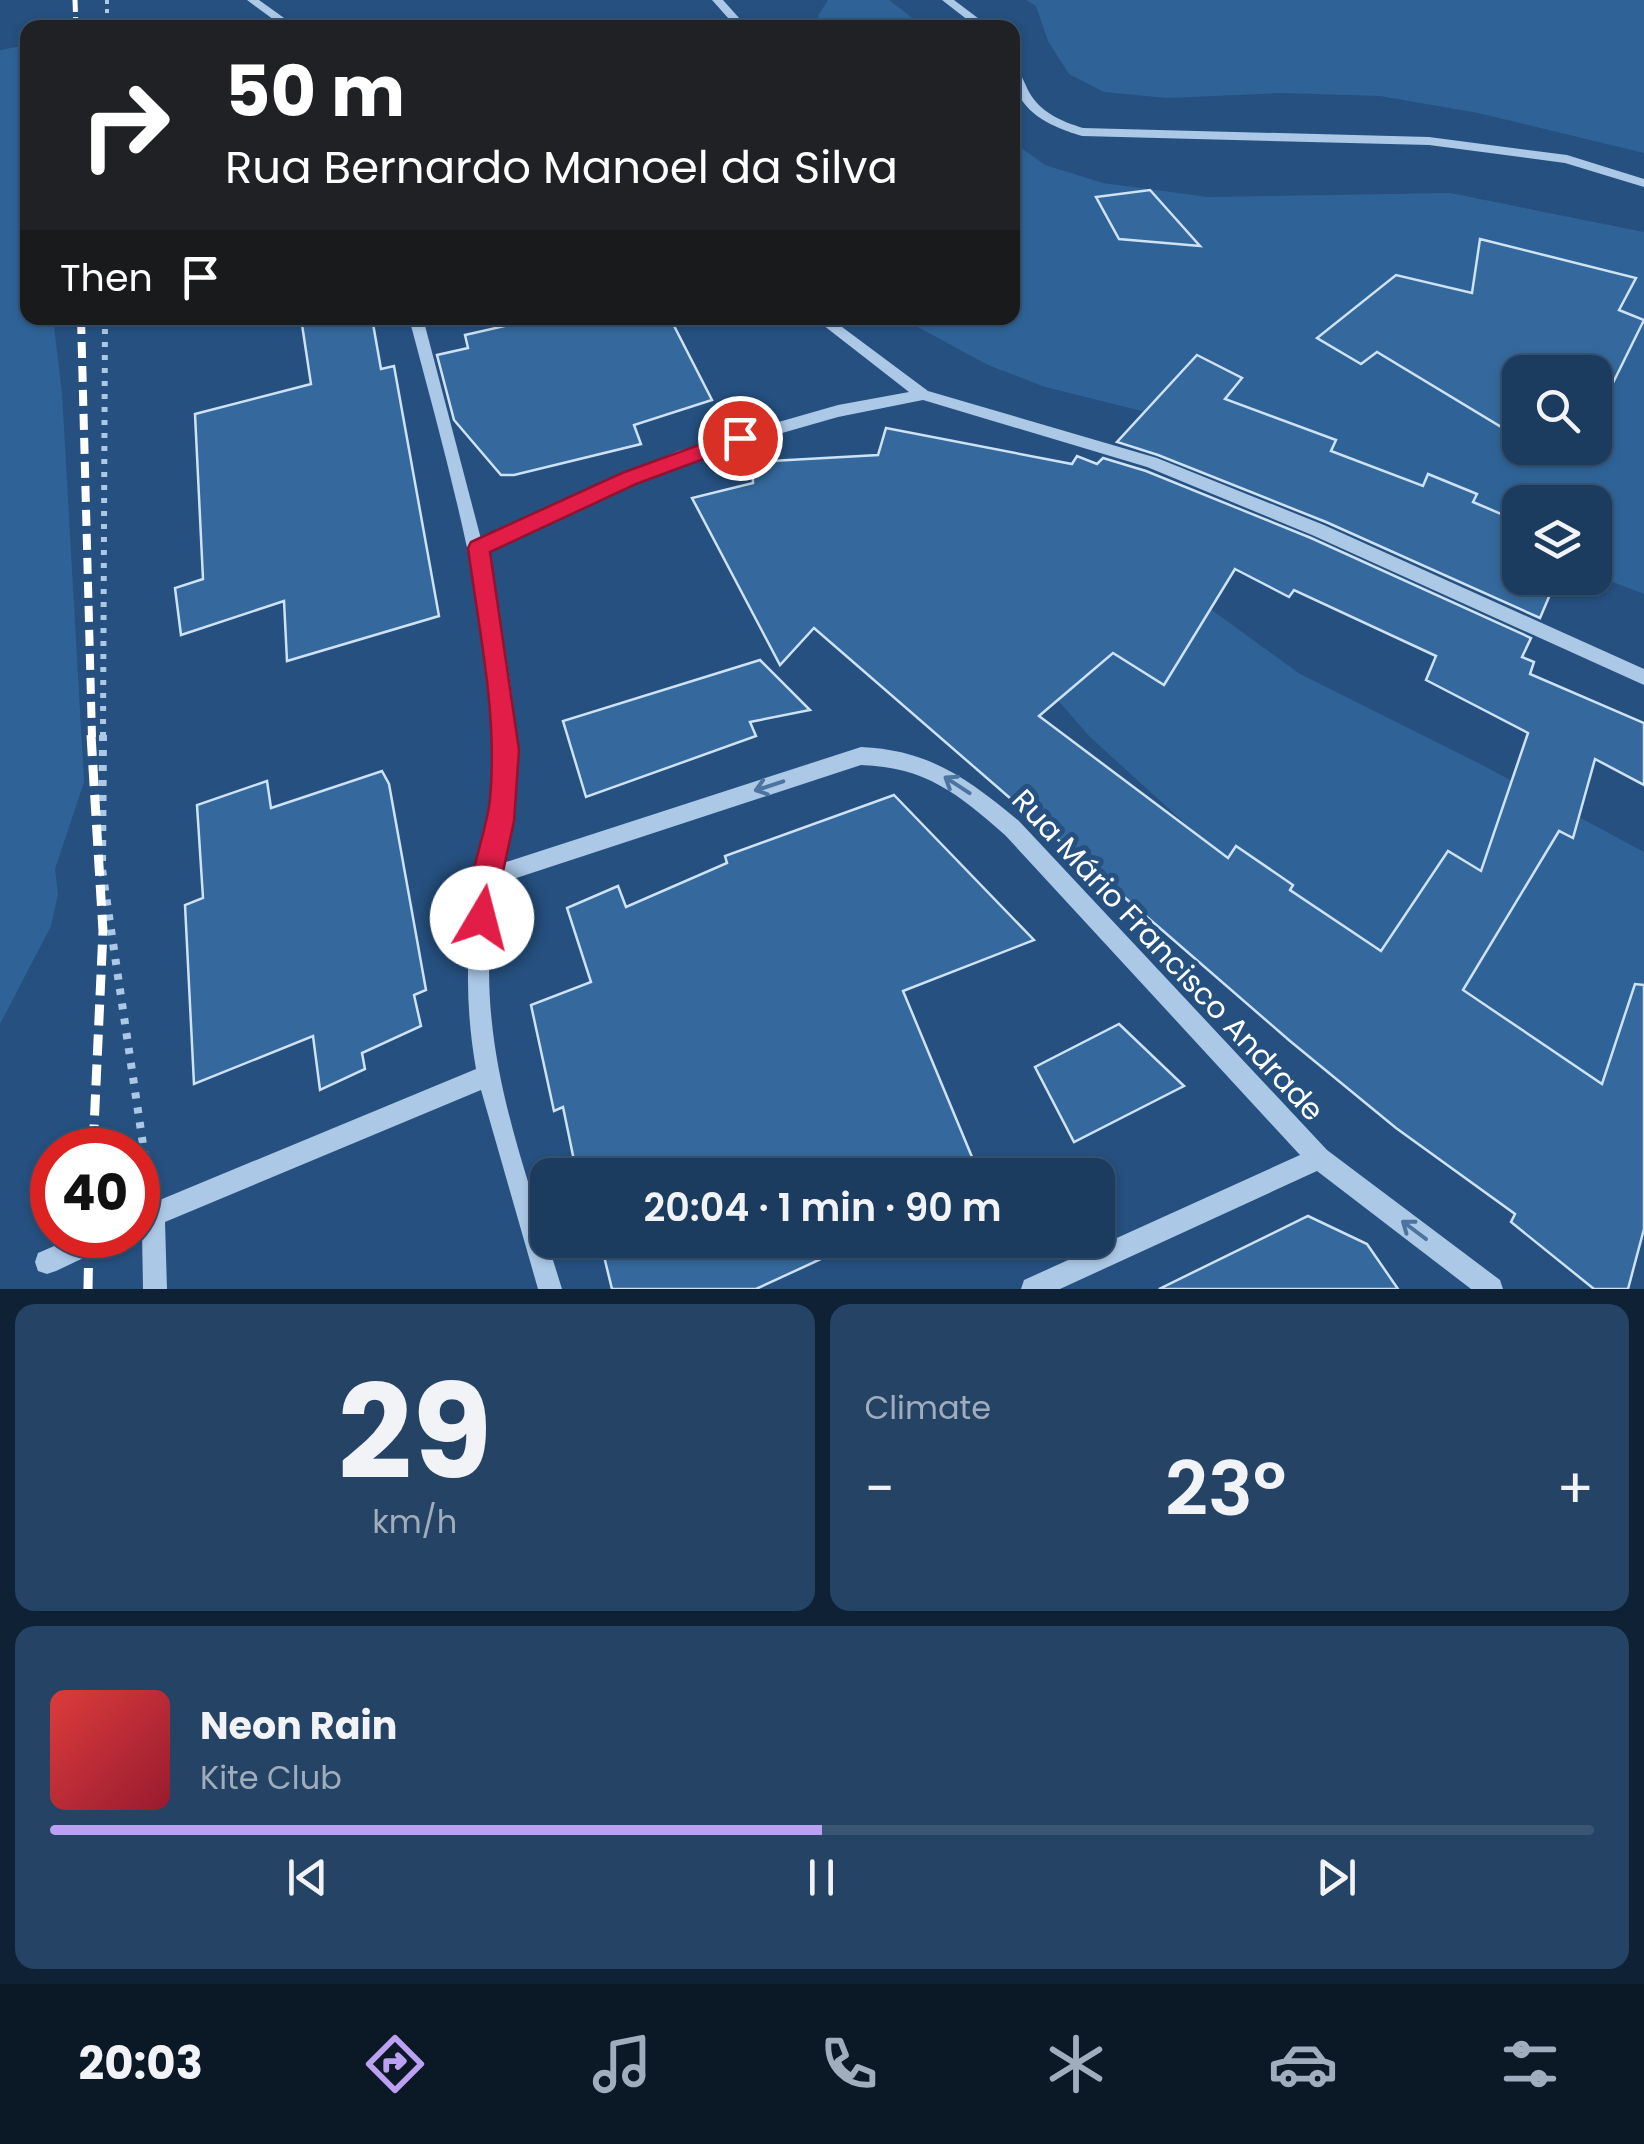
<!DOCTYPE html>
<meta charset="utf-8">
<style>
body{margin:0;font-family:Poppins,sans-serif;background:#254365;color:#f1f3f6;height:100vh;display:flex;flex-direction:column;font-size:38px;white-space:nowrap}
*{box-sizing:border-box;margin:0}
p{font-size:32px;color:#a0adbd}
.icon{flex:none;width:55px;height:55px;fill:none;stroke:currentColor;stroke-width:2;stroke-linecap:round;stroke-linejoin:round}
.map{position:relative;height:1289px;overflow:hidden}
.sheet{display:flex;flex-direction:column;gap:15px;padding:15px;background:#0f2134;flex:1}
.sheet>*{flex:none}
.guide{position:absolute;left:20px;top:20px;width:1000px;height:305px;border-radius:20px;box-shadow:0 2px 8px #0004,0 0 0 2px #3a5674;background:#202124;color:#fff;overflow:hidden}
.tools{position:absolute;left:1502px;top:355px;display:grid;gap:20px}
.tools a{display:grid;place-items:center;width:110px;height:110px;border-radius:20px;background:#1c3c5f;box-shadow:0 2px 8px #0004,0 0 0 2px #3a5674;font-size:50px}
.speed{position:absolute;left:30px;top:1128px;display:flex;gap:20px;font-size:50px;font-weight:700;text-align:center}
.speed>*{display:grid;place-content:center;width:130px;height:130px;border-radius:50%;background:#1c3c5f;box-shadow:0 2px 8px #0004,0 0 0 2px #3a5674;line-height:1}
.speed .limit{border:15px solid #d22;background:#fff;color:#111}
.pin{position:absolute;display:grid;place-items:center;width:85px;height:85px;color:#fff;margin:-42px;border:5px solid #fff;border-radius:50%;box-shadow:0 2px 10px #0007}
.me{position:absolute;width:110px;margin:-55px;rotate:8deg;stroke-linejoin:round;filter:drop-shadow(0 0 8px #0008)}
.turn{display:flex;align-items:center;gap:35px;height:210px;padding:0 40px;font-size:45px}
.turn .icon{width:130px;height:130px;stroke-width:2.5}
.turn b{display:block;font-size:70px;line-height:85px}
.then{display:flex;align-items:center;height:95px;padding:0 40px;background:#0003;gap:20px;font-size:38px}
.big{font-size:75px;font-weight:600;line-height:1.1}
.sheet .widget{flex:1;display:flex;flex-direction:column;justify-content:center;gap:15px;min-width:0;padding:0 35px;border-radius:20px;background:#254365}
.sheet .dial{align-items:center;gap:0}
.dial b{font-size:130px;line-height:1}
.song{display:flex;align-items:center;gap:30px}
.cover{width:120px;height:120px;border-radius:15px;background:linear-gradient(135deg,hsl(0 70% 55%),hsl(350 70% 35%))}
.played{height:10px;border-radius:5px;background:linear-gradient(90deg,#bca0f2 50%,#3a5674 50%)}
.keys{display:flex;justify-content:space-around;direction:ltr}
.heat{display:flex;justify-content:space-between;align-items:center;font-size:55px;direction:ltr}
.sheet .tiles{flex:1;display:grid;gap:15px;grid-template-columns:1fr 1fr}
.widget:last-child{grid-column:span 2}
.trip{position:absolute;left:530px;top:1158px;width:585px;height:100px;border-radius:20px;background:#1c3c5f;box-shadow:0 2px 8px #0004,0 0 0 2px #3a5674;font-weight:600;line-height:100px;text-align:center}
.tabs{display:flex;height:160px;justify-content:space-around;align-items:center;background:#0b1826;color:#a0adbd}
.tabs .icon{width:70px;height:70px}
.tabs .active{color:#bca0f2}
.tabs b{font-size:45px;color:#f1f3f6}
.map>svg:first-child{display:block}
</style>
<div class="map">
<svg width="1644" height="1289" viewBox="0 0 1644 1289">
<rect width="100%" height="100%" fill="#25507f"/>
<!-- green -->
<g fill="#2f6397" fill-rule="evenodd">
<polygon points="828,0 889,0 924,27 821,27 818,16"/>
<polygon points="1026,0 1644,0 1644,153 1478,113 1380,96 1283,93 1167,98 1104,92 1069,74 1048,41 1036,6"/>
<polygon points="27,45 28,318 53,318 62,393 84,782 55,869 58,894 51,926 0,1024 0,50"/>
<path d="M 1013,142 L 1045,165 L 1103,183 L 1208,197 L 1450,193 L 1644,232 L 1644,594 L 1595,575 L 1595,502 L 1520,502 L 1520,545 L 1246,437 L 1045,387 L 988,365 L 901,318 L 1012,318 ZM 1520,372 L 1595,372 L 1595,448 L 1520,448 Z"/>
<polygon points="1183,589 1300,674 1484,766 1644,852 1644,1127 1234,868 1090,737 987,619"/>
</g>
<!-- building -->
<g fill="#35689c" stroke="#cee2f5" stroke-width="2.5" fill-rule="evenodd">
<polygon points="1150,190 1200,246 1119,239 1096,197"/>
<polygon points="1480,239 1636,278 1619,310 1644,320 1605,399 1595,395 1595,372 1520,372 1520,407 1503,428 1377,352 1361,364 1317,338 1396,275 1472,293"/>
<polygon points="301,318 372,318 381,369 394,366 439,616 287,661 284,601 181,635 175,588 203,579 195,414 311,384"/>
<polygon points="540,318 670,318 712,400 634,425 641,444 514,475 501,475 454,420 437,355 468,348 465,335"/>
<polygon points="1197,355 1242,378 1225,399 1336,440 1331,451 1423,486 1428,474 1477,494 1473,502 1520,522 1520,578 1557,578 1540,618 1326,522 1158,455 1117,442"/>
<path d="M 886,428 L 1072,464 L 1077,456 L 1097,464 L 1103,458 L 1146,471 L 1311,538 L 1531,638 L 1522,657 L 1534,662 L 1530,674 L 1644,723 L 1644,785 L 1595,759 L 1573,838 L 1559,831 L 1463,990 L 1602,1084 L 1635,984 L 1644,985 L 1644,1229 L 1628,1289 L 1594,1289 L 1511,1222 L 1515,1214 L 1396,1128 L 1290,1041 L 814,628 L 780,665 L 692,498 L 753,483 L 752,462 L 878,455 ZM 1235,569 L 1289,597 L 1294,590 L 1436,656 L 1426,680 L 1528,733 L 1481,871 L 1448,851 L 1381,951 L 1290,890 L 1293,885 L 1236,846 L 1228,858 L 1039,716 L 1113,653 L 1164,685 Z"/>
<polygon points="760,660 810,710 750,722 756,736 586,797 563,721"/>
<polygon points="382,771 389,784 426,990 414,995 421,1026 362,1053 365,1069 320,1090 313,1036 194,1084 185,905 203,898 197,805 267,781 271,808"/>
<polygon points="894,795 1034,940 903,991 972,1157 934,1175 577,1175 563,1107 554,1111 531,1005 591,982 567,908 618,886 626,907 727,863 725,856"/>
<polygon points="1119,1024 1184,1086 1074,1142 1035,1067"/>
<polygon points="1308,1216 1367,1244 1398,1289 1159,1289"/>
<polygon points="600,1240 862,1240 756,1289 612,1289"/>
</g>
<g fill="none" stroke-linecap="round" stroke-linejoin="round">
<!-- path-far2 -->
<polyline stroke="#abc8e6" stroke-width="4" stroke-dasharray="4 5" stroke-linecap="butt" points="107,0 107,28"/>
<!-- path-far1 -->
<polyline stroke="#abc8e6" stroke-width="6" stroke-dasharray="5 8" stroke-linecap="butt" points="103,737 105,318"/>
<!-- path -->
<polyline stroke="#abc8e6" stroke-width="8" stroke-dasharray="6 9" stroke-linecap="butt" points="103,735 102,869 148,1178"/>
<!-- minor -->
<g fill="#abc8e6" fill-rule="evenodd">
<polygon points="247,0 259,0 298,28 285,28"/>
<polygon points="712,0 723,0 748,28 737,28"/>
<polygon points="942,0 954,0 991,28 978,28"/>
<path d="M 1012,65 C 1021,72 1024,82 1029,92 C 1041,113 1061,121 1083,128 L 1429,137 L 1567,155 L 1644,179 L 1644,187 L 1565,163 L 1429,145 L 1082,136 C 1044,125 1012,108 1012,65 Z"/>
<path d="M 409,318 L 423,318 L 481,539 L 678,451 L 838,405 L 909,392 L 814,318 L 830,318 L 928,391 L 1157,458 L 1324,525 L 1644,669 L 1644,685 L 1312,535 L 1147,467 L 923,400 L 838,417 L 688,460 L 484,552 C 500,623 517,697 517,770 C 516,801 509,832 503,863 L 861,747 C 930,750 968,779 1019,821 L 1327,1150 L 1500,1280 L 1503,1289 L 1471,1289 L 1317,1171 L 1060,1289 L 1021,1289 L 1024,1280 L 1300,1155 L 1005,835 C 958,794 926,767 861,765 L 498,884 C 468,1029 520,1152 562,1289 L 538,1289 L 481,1090 L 165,1222 L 167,1289 L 143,1289 L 142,1231 L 138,1233 L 138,1209 L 476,1069 C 465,1006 465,946 478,883 L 476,878 L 481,870 C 488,838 496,806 498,773 C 499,735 493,696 487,659 C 471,544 439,431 409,318 Z"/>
<polygon points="80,1235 119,1235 115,1243 56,1271 47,1274 38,1271 35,1262 38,1253"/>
</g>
<!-- rail-far2 -->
<polyline stroke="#fff" stroke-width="5" stroke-dasharray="12 5" stroke-linecap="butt" points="75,0 76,28"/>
<!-- rail-far1 -->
<polyline stroke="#fff" stroke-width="8" stroke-dasharray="16 8" stroke-linecap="butt" points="81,318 92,737"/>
<!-- rail -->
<g stroke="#fff" stroke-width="9" stroke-dasharray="21 9" stroke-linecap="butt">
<polyline points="91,735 103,931 93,1150"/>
<polyline points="88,1289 89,1235"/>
</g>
</g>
<!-- one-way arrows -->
<defs><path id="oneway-shaft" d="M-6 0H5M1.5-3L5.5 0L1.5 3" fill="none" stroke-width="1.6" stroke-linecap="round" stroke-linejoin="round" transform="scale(2.5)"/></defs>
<g stroke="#4d749e">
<use href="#oneway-shaft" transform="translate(957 785) rotate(-147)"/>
<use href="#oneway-shaft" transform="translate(769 786) rotate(162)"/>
<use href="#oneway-shaft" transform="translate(1414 1230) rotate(-143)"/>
</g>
<!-- route -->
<path fill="#e11d48" stroke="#92132f" stroke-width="2.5" d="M 740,430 L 750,438 L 747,443 L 636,484 L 490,552 L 519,750 L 514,821 L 491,927 L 482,931 L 472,927 C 459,895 487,835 490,799 C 498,716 479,631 468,548 L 471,542 L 622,473 Z"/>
<g text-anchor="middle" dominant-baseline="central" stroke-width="10" stroke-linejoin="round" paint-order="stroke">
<!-- street labels -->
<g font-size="30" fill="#fff" stroke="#25507f">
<text transform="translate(1168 955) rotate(47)">Rua Mário Francisco Andrade</text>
</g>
</g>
</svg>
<div class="tools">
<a><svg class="icon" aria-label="search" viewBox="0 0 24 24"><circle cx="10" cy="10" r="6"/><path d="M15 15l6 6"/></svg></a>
<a><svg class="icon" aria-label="layers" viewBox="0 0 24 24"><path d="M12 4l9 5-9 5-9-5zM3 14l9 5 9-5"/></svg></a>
</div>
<div class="speed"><div class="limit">40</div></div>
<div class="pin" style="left:740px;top:438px;background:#d93025"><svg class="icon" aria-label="arrive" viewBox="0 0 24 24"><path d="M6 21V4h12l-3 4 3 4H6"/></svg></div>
<svg class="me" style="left:482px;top:918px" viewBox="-20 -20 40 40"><circle r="19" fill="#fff"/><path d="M0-13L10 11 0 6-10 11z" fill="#e11d48"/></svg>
<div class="trip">20:04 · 1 min · 90 m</div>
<div class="guide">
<div class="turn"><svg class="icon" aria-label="right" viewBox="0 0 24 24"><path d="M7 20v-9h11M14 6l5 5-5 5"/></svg><div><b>50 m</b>Rua Bernardo Manoel da Silva</div></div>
<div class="then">Then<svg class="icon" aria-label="arrive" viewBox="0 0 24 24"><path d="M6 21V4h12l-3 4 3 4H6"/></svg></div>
</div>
</div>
<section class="sheet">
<div class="tiles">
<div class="widget dial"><b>29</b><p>km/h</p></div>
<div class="widget"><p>Climate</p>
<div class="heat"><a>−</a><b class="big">23°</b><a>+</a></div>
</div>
<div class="widget">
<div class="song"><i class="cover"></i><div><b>Neon Rain</b><p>Kite Club</p></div></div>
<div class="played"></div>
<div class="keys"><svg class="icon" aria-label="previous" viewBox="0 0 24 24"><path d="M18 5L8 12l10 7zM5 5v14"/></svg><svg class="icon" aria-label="pause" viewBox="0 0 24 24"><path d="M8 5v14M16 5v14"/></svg><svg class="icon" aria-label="next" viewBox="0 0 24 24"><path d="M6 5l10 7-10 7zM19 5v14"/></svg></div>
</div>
</div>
</section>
<nav class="tabs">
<b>20:03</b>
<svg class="icon active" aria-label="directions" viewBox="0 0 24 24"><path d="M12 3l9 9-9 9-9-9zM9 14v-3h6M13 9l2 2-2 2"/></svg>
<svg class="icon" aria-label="music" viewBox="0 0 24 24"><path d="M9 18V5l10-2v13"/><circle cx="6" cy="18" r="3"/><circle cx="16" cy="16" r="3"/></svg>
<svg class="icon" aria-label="phone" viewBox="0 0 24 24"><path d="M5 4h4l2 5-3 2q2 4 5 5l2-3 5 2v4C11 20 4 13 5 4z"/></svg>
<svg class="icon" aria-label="climate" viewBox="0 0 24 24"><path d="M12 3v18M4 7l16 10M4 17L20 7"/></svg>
<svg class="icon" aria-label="car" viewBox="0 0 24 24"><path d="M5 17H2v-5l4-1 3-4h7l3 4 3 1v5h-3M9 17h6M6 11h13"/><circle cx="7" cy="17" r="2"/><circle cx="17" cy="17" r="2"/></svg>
<svg class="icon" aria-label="filters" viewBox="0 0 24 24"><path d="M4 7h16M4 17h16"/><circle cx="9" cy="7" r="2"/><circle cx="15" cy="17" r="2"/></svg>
</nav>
